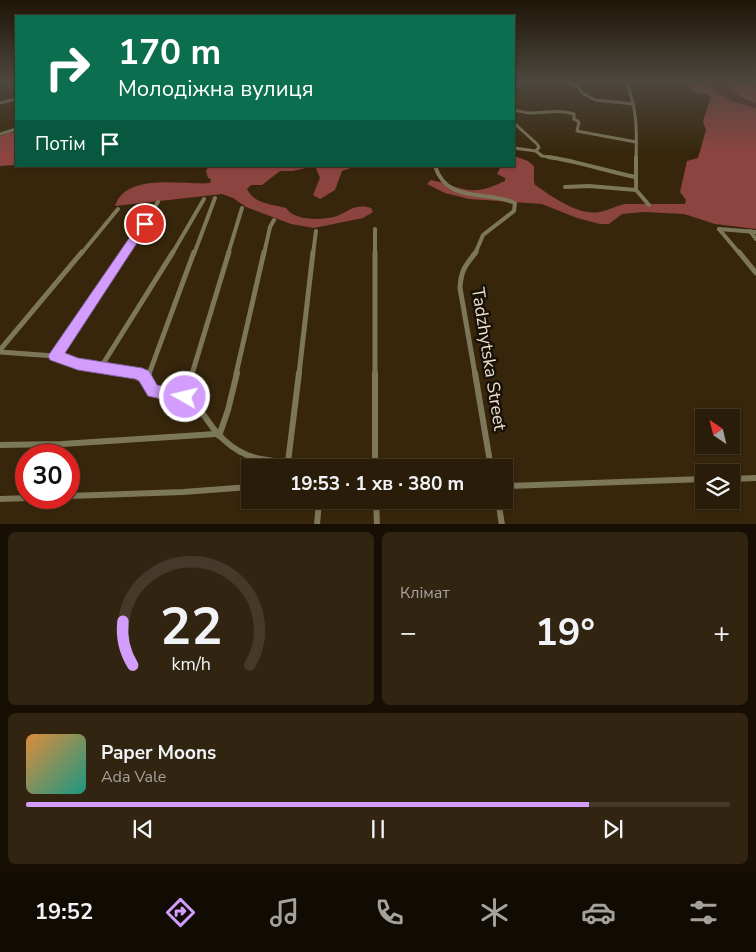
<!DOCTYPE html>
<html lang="uk">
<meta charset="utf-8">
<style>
body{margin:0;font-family:"Nunito Sans",sans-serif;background:#312512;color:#f1f3f6;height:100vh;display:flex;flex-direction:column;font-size:19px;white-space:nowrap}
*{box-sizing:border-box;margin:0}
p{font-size:16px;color:#a5a19c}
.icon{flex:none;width:28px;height:28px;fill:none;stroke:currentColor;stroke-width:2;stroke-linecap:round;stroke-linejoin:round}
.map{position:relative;height:524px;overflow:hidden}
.side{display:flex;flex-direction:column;gap:8px;padding:8px;background:#170f04;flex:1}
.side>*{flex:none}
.top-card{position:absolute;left:15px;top:15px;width:500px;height:152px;border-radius:0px;box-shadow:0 1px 4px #0004,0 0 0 1px #453a29;background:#0b6e4f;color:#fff;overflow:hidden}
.needle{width:32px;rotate:325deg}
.fabs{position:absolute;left:695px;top:409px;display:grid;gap:10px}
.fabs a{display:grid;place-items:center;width:45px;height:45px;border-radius:0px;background:#291c08;box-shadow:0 1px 4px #0004,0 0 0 1px #453a29;font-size:25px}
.speed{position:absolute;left:15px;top:444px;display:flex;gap:10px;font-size:25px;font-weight:700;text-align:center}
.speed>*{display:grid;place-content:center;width:65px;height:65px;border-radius:50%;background:#291c08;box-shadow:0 1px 4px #0004,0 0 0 1px #453a29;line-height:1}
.speed .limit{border:8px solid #d22;background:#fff;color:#111}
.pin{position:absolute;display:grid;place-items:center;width:42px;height:42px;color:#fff;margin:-21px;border:2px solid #fff;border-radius:50%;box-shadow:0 1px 5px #0007}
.me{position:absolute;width:55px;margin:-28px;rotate:278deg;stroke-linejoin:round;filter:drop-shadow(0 0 4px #0008)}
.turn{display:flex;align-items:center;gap:18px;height:105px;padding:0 20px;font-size:22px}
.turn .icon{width:65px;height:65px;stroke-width:2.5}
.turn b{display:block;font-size:35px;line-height:42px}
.then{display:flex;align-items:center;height:48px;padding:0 20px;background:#0003;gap:10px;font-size:19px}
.big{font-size:38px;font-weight:700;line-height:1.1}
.side .widget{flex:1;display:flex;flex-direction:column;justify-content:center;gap:8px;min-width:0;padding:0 18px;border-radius:8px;background:#312512}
.side .dial{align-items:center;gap:0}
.dial svg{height:130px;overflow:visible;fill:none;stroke:#453a29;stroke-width:7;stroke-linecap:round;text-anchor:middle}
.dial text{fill:#f1f3f6;stroke:none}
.song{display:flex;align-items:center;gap:15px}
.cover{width:60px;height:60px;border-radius:8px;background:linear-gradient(135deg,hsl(30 70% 55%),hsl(170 70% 35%))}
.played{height:5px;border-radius:2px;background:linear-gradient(90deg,#d29dfd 80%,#453a29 80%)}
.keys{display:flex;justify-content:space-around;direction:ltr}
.heat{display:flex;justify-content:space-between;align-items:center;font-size:28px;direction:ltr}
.side .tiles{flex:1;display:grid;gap:8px;grid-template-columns:1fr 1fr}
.widget:last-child{grid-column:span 2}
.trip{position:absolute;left:241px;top:459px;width:272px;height:50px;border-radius:0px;background:#291c08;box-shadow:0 1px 4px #0004,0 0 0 1px #453a29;font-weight:700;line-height:50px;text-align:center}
.dock{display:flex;height:80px;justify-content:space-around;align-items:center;background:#100b03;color:#a5a19c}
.dock .icon{width:35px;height:35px}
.dock .active{color:#d29dfd}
.dock b{font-size:22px;color:#f1f3f6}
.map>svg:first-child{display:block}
</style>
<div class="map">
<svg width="756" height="525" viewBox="0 0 756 525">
<rect width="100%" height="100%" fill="#37260b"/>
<!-- green -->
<polygon fill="#572a27" points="697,81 718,81 743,85 728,85 732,88 728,89 756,103 756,108 731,101 704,83"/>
<!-- forest -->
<g fill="#8c4440">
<path d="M 678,81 L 704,83 L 731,101 L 756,108 L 756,229 L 715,224 L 684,214 L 643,212 L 622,214 L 609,224 L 600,224 L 577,218 L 542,204 L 469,199 L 445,193 L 427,184 L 431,180 C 466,188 469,198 505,181 L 505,178 L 497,174 L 500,168 L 498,166 L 514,166 L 514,156 L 528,161 L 534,166 L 534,181 L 535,185 C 553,197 578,216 600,212 C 610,210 617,205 626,204 L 685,204 L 686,200 L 680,192 L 687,161 L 698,158 L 706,130 L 703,121 L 711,97 L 706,94 L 697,93 Z"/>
<polygon points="718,81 756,83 756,103 743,98 728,88 731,88 727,85 741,85"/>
<polygon points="12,132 16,134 16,165 0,166 0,136"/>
<path d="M 209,166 L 357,166 L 342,171 L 335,190 L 320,199 L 313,195 L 320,178 L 315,166 L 293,171 L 280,171 L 262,185 L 251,185 L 247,189 C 254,204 272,204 286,208 C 294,221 321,220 334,217 C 349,212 354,203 371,208 L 373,212 L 363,218 L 314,228 L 291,224 L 246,207 L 233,198 L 222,194 L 115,206 C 126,172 182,185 210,183 L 211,179 L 208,178 L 206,171 Z"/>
</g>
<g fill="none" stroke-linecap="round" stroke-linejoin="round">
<!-- street-far3 -->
<g stroke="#7c7759" stroke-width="3">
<polyline points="566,81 578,87 582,93 595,100 634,104"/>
<path d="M 626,81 C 637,109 637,128 636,158"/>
<polyline points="0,103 16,99"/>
<path d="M 514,110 C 519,111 525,113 530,113 C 545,113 559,109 574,114 L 574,119 L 579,122 L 577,131 L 636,142"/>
<polyline points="514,123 537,144 539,147 536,151"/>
<polyline points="0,134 16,129"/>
<polyline points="514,148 536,151 542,156 557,158"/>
</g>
<!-- street-far2 -->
<g stroke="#7c7759" stroke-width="4">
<path d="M 548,157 C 577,161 606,171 635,177"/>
<polyline points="636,157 636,190 649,205"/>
<path d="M 435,166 C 447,204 485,190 515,203 L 514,211 L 483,235 L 475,254"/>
<polyline points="565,187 589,186 636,190"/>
<polyline points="375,229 375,254"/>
<polyline points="719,229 740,254"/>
<polyline points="719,229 756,232"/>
<polyline points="750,231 756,239"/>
<polyline points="81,254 118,209"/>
<polyline points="124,254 158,202"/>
<polyline points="172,254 204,199"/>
<polyline points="194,254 215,198"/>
<polyline points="228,254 242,208"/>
<polyline points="264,254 270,227 274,220"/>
<polyline points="313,254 316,231"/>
</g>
<!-- street-far1 -->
<g stroke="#7c7759" stroke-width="5">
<polyline points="375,252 375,374"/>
<polyline points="739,252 756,273"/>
<polyline points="0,350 82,252"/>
<polyline points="0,352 55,356 78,364 139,374"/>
<polyline points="55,356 125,252"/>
<polyline points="101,367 173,252"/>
<polyline points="149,374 194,252"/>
<polyline points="192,374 229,252"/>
<polyline points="236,374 264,252"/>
<polyline points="299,374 313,252"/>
<path d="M 475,374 L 460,288 C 461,270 465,266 476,252"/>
</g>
<!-- street -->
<g stroke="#7c7759" stroke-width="6">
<path d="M 135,373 L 144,376 L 153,391 L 194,400 C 208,422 221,444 247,455 C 264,462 282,459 299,468"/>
<polyline points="375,373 375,468"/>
<polyline points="475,373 491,468"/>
<polyline points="146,381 149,373"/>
<polyline points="185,397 192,373"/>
<polyline points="219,436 228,410 237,373"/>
<polyline points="0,445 62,444 216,434"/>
<polyline points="288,462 299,373"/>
<polyline points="731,479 756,478"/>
<polyline points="505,486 704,479"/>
<polyline points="69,496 183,492 250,487"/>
<polyline points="0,499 29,498"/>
<polyline points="376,500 377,525"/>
<polyline points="498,500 502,525"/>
<polyline points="317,525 319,500"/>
</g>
</g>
<!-- sky -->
<linearGradient id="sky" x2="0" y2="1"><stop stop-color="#1e1506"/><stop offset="0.52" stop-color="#4d473f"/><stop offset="1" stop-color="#4d473f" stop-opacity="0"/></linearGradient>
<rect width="756" height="155" fill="url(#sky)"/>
<!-- route -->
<polygon fill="#d29dfd" stroke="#8866a4" points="145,220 148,221 150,224 148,226 65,353 78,358 142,368 149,371 157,385 190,392 192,397 190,402 185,404 148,396 139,381 135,379 78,370 50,360 48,356 141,221"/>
<g text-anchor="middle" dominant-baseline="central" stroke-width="5" stroke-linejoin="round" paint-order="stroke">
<!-- street labels -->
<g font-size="18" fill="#ebe0d1" stroke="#181106">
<text transform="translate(489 359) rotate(81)">Tadzhytska Street</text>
</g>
</g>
</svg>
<div class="fabs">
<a><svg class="needle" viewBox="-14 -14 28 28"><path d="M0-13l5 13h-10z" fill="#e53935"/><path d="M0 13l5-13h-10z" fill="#a5a19c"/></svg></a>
<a><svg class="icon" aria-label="layers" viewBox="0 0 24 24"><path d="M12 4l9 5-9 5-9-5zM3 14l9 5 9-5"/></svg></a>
</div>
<div class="speed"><div class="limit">30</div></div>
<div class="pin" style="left:145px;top:224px;background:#d93025"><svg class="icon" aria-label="arrive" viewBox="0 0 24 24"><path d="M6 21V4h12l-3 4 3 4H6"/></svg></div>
<svg class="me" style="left:185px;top:397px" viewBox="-20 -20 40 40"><circle r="17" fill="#d29dfd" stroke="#fff" stroke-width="3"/><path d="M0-11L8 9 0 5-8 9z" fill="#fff"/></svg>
<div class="trip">19:53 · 1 хв · 380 m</div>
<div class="top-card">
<div class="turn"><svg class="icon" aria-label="right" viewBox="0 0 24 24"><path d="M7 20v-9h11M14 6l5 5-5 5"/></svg><div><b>170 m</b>Молодіжна вулиця</div></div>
<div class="then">Потім<svg class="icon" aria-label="arrive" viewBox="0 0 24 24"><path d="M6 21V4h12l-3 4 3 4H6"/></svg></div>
</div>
</div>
<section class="side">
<div class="tiles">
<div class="widget dial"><svg viewBox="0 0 100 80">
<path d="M14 69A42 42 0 1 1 86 69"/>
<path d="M14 69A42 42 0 0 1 8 42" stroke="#d29dfd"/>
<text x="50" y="56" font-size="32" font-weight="700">22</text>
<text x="50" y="72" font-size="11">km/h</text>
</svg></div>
<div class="widget"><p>Клімат</p>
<div class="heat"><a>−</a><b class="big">19°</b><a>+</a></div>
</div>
<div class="widget">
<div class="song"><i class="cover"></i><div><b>Paper Moons</b><p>Ada Vale</p></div></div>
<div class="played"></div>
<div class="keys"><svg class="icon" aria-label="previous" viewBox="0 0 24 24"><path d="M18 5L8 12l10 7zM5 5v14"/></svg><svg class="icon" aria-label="pause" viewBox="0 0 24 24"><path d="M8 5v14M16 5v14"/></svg><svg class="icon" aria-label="next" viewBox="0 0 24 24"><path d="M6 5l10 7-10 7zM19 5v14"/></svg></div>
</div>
</div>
</section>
<nav class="dock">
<b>19:52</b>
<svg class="icon active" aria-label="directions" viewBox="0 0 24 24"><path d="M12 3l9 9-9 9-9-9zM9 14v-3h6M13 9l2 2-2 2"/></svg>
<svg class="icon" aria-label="music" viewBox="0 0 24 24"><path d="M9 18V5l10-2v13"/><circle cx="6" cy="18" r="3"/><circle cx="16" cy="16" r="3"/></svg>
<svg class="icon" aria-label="phone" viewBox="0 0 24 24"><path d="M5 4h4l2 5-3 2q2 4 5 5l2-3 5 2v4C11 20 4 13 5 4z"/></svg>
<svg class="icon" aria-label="climate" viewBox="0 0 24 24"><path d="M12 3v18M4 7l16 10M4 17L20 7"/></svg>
<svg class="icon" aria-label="car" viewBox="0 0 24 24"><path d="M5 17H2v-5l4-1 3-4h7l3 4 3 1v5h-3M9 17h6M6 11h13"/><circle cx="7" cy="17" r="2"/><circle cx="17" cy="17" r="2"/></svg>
<svg class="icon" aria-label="filters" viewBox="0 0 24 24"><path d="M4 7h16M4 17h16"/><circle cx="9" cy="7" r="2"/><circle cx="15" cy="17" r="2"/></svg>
</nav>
